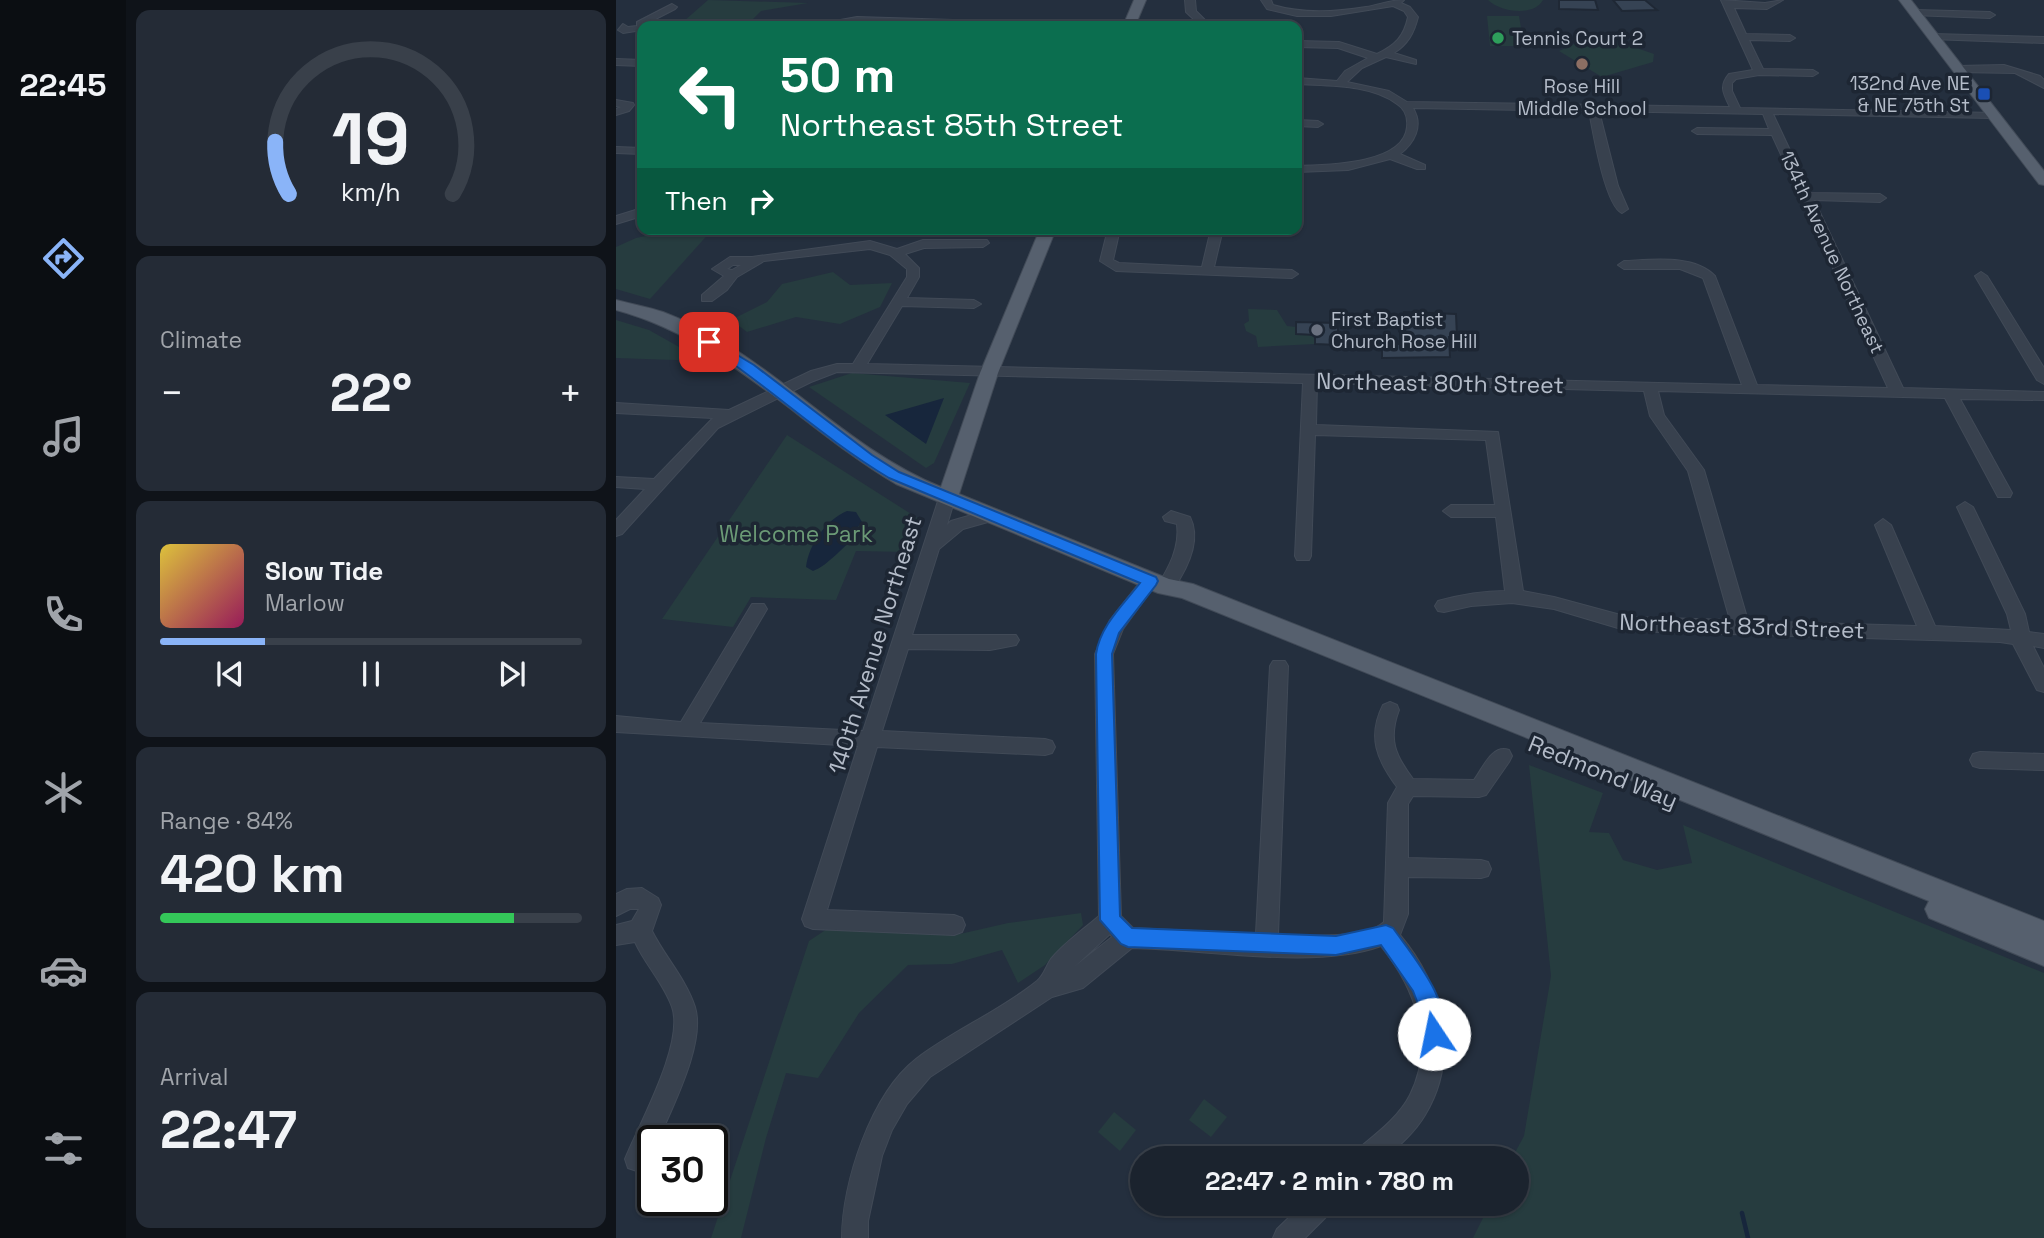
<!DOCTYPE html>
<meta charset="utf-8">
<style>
body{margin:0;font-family:"Space Grotesk",sans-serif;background:#242b36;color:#f1f3f6;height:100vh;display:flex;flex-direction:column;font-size:26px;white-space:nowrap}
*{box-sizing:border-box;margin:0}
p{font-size:23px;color:#a0a4aa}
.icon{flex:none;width:38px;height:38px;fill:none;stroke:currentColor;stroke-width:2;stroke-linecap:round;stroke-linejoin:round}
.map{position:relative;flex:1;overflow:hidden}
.panel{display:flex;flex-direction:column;gap:10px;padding:10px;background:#0f1319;width:490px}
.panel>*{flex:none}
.hud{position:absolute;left:21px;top:21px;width:665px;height:214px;border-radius:14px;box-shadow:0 2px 5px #0004,0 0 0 2px #39404a;background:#0b6e4f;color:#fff;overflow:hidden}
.speed{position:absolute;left:21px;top:1125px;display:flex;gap:14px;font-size:35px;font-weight:700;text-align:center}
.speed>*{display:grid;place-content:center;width:91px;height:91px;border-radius:50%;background:#1b232e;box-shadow:0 2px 5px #0004,0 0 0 2px #39404a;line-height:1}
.speed .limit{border:4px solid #111;border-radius:10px;background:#fff;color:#111}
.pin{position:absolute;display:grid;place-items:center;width:60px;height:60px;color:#fff;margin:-30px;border-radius:14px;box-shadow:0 4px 10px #0006}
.me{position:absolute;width:77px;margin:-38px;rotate:349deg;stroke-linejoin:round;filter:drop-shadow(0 0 5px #0008)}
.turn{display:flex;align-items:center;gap:24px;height:147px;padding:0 28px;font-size:32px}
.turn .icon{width:91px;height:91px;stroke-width:2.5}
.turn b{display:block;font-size:49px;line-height:60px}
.then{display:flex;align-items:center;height:66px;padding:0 28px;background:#0003;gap:14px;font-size:26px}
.big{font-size:52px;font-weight:800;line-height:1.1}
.panel .card{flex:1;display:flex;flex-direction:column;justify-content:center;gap:10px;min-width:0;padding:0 24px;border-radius:14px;background:#242b36}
.panel .dial{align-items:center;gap:0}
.dial svg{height:182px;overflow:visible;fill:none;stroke:#39404a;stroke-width:7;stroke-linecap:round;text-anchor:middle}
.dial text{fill:#f1f3f6;stroke:none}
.song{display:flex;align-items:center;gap:21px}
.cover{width:84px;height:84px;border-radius:10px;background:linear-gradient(135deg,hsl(50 70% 55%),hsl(330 70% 35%))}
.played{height:7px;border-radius:4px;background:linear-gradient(90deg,#8ab4f8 25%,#39404a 25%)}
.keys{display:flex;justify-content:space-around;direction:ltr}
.heat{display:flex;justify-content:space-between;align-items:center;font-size:38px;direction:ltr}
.charge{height:10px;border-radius:5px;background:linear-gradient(90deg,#34c759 84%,#39404a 0)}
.trip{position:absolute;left:514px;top:1146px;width:399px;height:70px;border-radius:35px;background:#1b232e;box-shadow:0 2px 5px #0004,0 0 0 2px #39404a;font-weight:800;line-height:70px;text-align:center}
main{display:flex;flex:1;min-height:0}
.menu{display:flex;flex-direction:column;width:126px;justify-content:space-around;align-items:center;background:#0b0e12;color:#a0a4aa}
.menu .icon{width:49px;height:49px}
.menu .active{color:#8ab4f8}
.menu b{font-size:32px;color:#f1f3f6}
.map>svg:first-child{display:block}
</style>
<main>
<nav class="menu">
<b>22:45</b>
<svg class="icon active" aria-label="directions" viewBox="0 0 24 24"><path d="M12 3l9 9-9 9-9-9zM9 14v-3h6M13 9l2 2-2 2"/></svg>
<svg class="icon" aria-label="music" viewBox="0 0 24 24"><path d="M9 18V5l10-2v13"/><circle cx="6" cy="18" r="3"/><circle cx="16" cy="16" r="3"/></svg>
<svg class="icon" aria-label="phone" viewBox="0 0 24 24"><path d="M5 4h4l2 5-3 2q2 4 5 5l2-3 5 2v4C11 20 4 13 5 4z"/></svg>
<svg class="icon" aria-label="climate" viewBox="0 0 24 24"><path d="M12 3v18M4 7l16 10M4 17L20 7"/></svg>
<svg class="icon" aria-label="car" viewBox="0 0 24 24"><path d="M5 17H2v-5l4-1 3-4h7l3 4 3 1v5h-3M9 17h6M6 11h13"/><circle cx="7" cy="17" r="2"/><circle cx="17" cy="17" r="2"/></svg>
<svg class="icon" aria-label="filters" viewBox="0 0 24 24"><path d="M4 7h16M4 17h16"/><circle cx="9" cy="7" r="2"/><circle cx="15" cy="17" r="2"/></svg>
</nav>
<section class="panel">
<div class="card dial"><svg viewBox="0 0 100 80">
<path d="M14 69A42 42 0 1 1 86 69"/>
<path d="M14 69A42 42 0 0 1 8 46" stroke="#8ab4f8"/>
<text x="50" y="56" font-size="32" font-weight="700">19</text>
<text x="50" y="72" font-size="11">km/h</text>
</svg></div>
<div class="card"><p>Climate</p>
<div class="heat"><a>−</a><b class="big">22°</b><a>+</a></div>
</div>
<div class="card">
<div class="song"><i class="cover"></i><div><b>Slow Tide</b><p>Marlow</p></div></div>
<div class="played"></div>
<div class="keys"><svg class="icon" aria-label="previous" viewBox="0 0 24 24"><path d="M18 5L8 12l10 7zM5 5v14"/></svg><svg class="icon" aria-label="pause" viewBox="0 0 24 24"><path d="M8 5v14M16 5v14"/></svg><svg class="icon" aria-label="next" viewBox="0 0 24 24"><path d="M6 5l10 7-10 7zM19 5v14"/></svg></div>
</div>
<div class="card"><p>Range · 84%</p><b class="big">420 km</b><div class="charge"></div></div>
<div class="card"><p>Arrival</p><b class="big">22:47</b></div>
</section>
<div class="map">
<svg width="1428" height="1238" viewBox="0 0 1428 1238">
<rect width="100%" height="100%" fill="#242f3e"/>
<!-- green -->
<g fill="#263c3f">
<polygon points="92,0 192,3 145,11 130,26 32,26 68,21"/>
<path d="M 872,0 L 927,0 C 918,17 884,12 872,0 Z"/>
<polygon points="871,16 903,16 908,46 874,46"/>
<polygon points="980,34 1038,54 1037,62 986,77 943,51"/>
<polygon points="63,229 96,230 34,299 0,289 0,247 20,238"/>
<polygon points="217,272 234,285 276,283 264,307 224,324 180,317 131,332 115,320 151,302 166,284"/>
<polygon points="632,309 661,310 671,326 680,327 680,334 699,335 699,344 642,347 640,336 630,331 628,324 633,321"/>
<polygon points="0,320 33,330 88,361 0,358"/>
<polygon points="236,373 354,383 318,463 310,468 193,387"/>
<polygon points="171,435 303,519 292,552 240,551 220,600 135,597 117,627 46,619"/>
<polygon points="913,765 987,793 973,832 993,833 1007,860 1041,870 1076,863 1067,825 1428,973 1428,1238 857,1238 874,1204 901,1204 901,1158 896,1158 908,1136 935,976"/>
<polygon points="465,913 467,925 429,965 402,983 386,950 336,964 292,965 243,1013 202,1078 170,1073 150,1138 125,1238 95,1238 193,941 217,925 344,934 392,923"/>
<polygon points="588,1099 611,1117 595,1137 573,1120"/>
<polygon points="498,1112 520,1130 504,1151 482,1132"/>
</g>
<!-- water -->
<g fill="#17263c">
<polygon points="328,398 310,444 269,415"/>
<path d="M 231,511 L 240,512 L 246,522 L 241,528 L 242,535 C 227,546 213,565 197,571 L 190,567 C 193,544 210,520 231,511 Z"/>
</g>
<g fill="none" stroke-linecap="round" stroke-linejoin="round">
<!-- stream -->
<polyline stroke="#17263c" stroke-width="4.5" points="1126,1213 1132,1238"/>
</g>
<!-- building -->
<g fill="#364354" stroke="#1f2835" stroke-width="2">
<polygon points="943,0 979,0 982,10 943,9"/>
<polygon points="997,0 1029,0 1041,10 1006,11"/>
<polygon points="788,312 840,314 841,337 833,337 834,357 766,358 766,344 783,344 783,341 789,341"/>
<polygon points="680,322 722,323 722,345 699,344 699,335 680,334"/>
</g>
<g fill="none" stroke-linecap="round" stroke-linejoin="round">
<defs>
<g id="minor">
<polygon points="569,0 579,0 580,11 595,26 585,26 570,12"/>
<path d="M 645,0 L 655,0 L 657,5 C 687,14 720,12 750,7 C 763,5 774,0 788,0 L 785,3 L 794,7 L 802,17 C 798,33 792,44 778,53 L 800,60 L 800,64 L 770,57 L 746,68 L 731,82 L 773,91 L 791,102 L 1114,107 C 1107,93 1103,86 1113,74 L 1137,70 L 1105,0 L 1149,3 L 1167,0 L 1151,9 L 1118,8 L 1130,34 L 1174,35 L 1179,38 L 1174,41 L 1133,40 L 1147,69 L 1197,70 L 1202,73 L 1197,76 L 1143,75 L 1120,79 L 1116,83 L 1116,91 L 1124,108 L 1380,113 L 1380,117 L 1376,118 L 1157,114 L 1194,193 L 1264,194 L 1270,198 L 1264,202 L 1198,200 L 1287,388 L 1428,392 L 1428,400 L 1344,399 L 1396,493 L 1394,497 L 1382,497 L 1329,398 L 1042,391 L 1048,415 L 1088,470 L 1132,621 L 1301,626 L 1259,525 L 1267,519 L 1275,525 L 1319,626 L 1395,630 L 1391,614 L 1341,507 L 1349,502 L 1357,507 L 1409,614 L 1413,632 L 1428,634 L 1428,648 L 1417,646 L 1428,668 L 1428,692 L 1421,690 L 1397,644 L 1384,642 L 1012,631 L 938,609 L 896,603 L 855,606 L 828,612 L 822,611 L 819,606 L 822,601 C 844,595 866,591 889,591 L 880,517 L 835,517 L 827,511 L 835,505 L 879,505 L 870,440 L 699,435 L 695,556 L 693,560 L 681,560 L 679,556 L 687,383 L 221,372 L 195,382 L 102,428 L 6,534 L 0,536 L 0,520 L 29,489 L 0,487 L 0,477 L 38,479 L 97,418 L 0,413 L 0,403 L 113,410 L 195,371 L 221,364 L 237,364 L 291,277 L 291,269 L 274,255 L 254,249 L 148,261 L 121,277 L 111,290 L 96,301 L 86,301 L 86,295 L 108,276 L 96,269 L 114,257 L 136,257 L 254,241 L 281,249 L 307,240 L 371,240 L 373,243 L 367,247 L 308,248 L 289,254 L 303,268 L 303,277 L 291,298 L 358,300 L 365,304 L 358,308 L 286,306 L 251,364 L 1126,385 L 1087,278 L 1064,269 L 1008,269 L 1002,265 L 1008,261 C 1036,260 1078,254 1099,276 L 1141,385 L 1272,388 L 1156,135 L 1081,134 L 1076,131 L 1081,128 L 1153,129 L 1147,114 L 983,111 L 1002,186 L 1012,209 L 1006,213 C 989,205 977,132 973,111 L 797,108 C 808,126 798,143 784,154 L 809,165 L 809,169 L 801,169 L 774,159 L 732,170 L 681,172 L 681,166 C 708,165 788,165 791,127 C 792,118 789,109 781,104 C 755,84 712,86 681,84 L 681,78 L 721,81 L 729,71 L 752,58 L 722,48 L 681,47 L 681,41 L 723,42 L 761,54 C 779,45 788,37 792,17 L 788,11 L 777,6 L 715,16 L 681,16 L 651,9 ZM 117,265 L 125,265 L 116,270 L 111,269 ZM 701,383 L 1028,391 L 1034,416 L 1072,471 L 1114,620 L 1012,617 L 938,597 L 907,591 L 882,432 L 700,425 Z"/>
<polygon points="56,4 61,7 59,9 26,26 26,30 7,33 2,30 7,24 12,27 21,26 21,22"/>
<polygon points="1299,10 1374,12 1379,15 1374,18 1296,15 1294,13"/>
<polygon points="241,17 436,23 441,26 241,23 191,26"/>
<polygon points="453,23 458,26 447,26 449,24"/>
<polygon points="1317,34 1428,37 1428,43 1314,39 1312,37"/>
<polygon points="0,59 26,60 26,66 0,65"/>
<polygon points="1388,65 1424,76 1428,80 1428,88 1399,73 1342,72 1337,69 1342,66"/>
<polygon points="0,100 17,103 18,105 13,111 0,115 0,109 5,107 0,106"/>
<polygon points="681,120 702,121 707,124 702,127 681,126"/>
<polygon points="0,147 26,148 26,154 0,153"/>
<polygon points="26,208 26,216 0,224 0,216"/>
<polygon points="345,229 435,229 437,232 431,236 351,233"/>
<polygon points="492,229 504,229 497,260 503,263 586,267 595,229 607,229 598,267 676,270 682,274 676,278 500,271 484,261"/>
<polygon points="1365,272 1371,276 1428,368 1428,384 1421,380 1359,276"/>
<polygon points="331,493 339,498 331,525 335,521 373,510 381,516 379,520 347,529 323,549 296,635 400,635 403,640 400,645 374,650 292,649 266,731 429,739 436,741 439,747 436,753 429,755 261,747 211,910 338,915 346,918 349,925 346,932 338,935 197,929 189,926 186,919 242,746 0,732 0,716 65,722 136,604 148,604 151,609 84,723 247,731 323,498"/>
<path d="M 555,511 L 574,517 C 586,541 570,571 556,591 L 550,593 L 541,587 C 553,567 564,548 561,524 L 549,521 L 547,517 Z"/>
<path d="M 534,575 L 542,581 L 507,629 L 497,654 L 505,916 L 517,928 L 640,934 L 654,666 L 657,661 L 669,661 L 672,666 L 662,935 C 688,935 749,940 768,922 L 772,803 L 781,787 C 761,760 751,737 767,705 L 774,702 L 781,705 L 783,710 C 772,739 779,755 797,779 L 858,780 C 867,768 876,744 893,750 L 896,756 L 893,762 L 870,795 L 863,797 L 797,796 L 792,804 L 792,858 L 865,860 L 872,862 L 875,869 L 872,876 L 865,878 L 792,877 L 792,914 L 784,935 C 826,985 845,1056 809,1115 C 799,1132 784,1145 769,1158 L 739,1158 L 742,1149 C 760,1134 783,1117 794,1095 C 820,1043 799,988 765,946 C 700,970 587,949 516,948 L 467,988 L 436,997 L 314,1077 L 291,1104 L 276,1130 L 266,1156 L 252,1221 L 252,1238 L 226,1238 C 226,1183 255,1094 300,1059 C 338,1030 384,1011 421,981 C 428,975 430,966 435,959 C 448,943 468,929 483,916 L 479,654 L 494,620 L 528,577 ZM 494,934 L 496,937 L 458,967 Z"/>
<polygon points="1364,752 1428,754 1428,770 1364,768 1357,766 1354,760 1357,754"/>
<path d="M 26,888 L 42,898 L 45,905 L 36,931 C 49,957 70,979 79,1007 C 90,1043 56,1107 42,1141 L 37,1141 L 37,1152 L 30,1168 L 21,1171 L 12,1168 L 9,1159 C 23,1124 69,1043 56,1007 C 48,984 29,964 19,942 L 0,945 L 0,925 L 16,921 L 23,909 L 14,909 L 0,916 L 0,894 L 11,889 Z"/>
<polygon points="687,1204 718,1204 714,1213 689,1238 657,1238 661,1229"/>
</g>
<g id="major">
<polygon points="518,0 530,0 519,26 507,26"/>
<polygon points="1283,0 1295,0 1428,171 1428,185 1423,184"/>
<path d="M 424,229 L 440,229 L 382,373 L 343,494 L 553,579 L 577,584 L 1428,921 L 1428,966 L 1313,918 L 1309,909 L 1313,901 L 566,598 L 542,593 L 280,484 C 184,427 111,340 0,310 L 0,300 C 15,304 32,307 47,312 C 151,351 222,445 325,487 L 364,373 Z"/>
</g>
</defs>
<!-- minor casing -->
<use href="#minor" stroke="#414a57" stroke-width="2"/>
<!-- major casing -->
<use href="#major" stroke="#414a57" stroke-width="2"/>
<!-- minor -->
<use href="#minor" fill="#38414e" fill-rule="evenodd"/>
<!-- major -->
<use href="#major" fill="#56606e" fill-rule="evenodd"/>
</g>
<!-- route -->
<path fill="#1a73e8" stroke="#114b97" stroke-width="2" d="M 93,338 L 138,365 L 256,455 L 283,472 L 540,577 L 542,581 L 540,585 L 503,633 L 496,654 L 504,916 L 516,928 L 720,936 L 770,925 L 777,928 C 796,955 840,1005 825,1041 L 818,1044 L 810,1041 L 805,1012 L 797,991 L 765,945 L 720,955 L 512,947 L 505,944 L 484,920 L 480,654 C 484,626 507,605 524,583 L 273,478 C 208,439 152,386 89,344 L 89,339 Z"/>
<!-- markers -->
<circle fill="#2e9e5b" stroke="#1d2633" stroke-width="2.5" cx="882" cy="38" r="7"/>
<circle fill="#8d6e63" stroke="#1d2633" stroke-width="2.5" cx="966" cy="64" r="7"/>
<rect fill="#1a4fb4" stroke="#1d2633" stroke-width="2.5" x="1361" y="87" width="14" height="14" rx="3.5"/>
<circle fill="#6b7280" stroke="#1d2633" stroke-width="2.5" cx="701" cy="330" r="7"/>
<g text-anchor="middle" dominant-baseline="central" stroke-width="7" stroke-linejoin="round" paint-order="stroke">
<!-- far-poi labels -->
<g font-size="19" fill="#b4bcc9" stroke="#1d2633" text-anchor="start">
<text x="896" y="38">Tennis Court 2</text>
<text x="1354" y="83" text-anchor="end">132nd Ave NE<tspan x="1354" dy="22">&amp; NE 75th St</tspan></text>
<text x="966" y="86" text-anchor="middle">Rose Hill<tspan x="966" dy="22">Middle School</tspan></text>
<text x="715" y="319">First Baptist<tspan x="715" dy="22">Church Rose Hill</tspan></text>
</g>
<!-- far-street labels -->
<g font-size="19" fill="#b4bcc9" stroke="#1d2633">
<text transform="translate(1216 252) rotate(65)">134th Avenue Northeast</text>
</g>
<!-- street labels -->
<g font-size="23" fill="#b4bcc9" stroke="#1d2633">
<text transform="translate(824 383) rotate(1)">Northeast 80th Street</text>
<text transform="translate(1126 626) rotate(2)">Northeast 83rd Street</text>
<text transform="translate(259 645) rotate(-73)">140th Avenue Northeast</text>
<text transform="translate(987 772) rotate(22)">Redmond Way</text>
</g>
<!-- park labels -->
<g font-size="23" fill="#6b9a76" stroke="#1d2633">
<text x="180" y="534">Welcome Park</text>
</g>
</g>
</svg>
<div class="speed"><div class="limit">30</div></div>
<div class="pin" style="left:93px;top:342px;background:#d93025"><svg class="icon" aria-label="arrive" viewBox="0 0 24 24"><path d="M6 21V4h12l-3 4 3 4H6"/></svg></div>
<svg class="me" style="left:818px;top:1034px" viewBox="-20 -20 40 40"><circle r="19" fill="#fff"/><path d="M0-13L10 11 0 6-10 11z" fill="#1a73e8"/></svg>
<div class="trip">22:47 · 2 min · 780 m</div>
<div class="hud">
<div class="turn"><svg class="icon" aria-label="left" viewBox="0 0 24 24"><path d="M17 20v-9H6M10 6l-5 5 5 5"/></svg><div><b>50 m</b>Northeast 85th Street</div></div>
<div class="then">Then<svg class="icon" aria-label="right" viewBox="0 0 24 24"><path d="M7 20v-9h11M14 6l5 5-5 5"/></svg></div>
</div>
</div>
</main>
